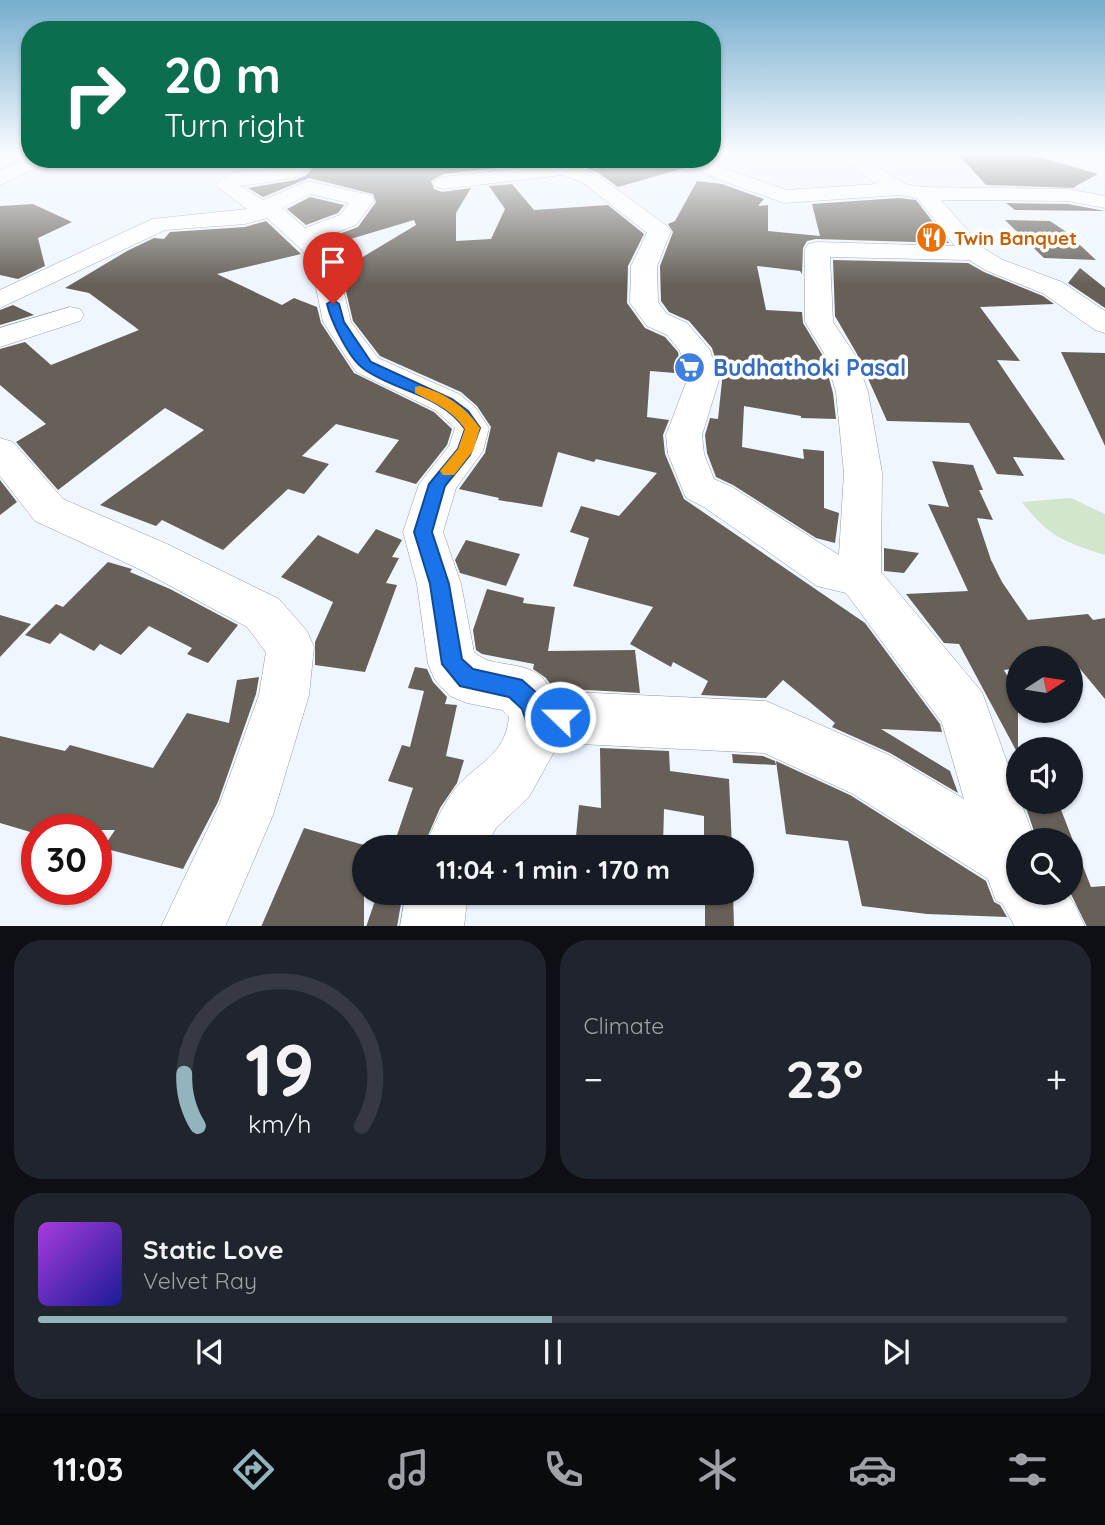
<!DOCTYPE html>
<meta charset="utf-8">
<style>
body{margin:0;font-family:Quicksand,sans-serif;background:#20242c;color:#f1f3f6;height:100vh;display:flex;flex-direction:column;font-size:26px;white-space:nowrap}
*{box-sizing:border-box;margin:0}
p{font-size:23px;color:#9ea1a6}
.icon{flex:none;width:38px;height:38px;fill:none;stroke:currentColor;stroke-width:2;stroke-linecap:round;stroke-linejoin:round}
.map{position:relative;height:926px;overflow:hidden}
.panel{display:flex;flex-direction:column;gap:14px;padding:14px;background:#0d0f14;flex:1}
.panel>*{flex:none}
.guide{position:absolute;left:21px;top:21px;width:700px;height:147px;border-radius:28px;box-shadow:0 2px 5px #0004;background:#0b6e4f;color:#fff;overflow:hidden}
.needle{width:46px;rotate:78deg}
.fabs{position:absolute;left:1006px;top:646px;display:grid;gap:14px}
.fabs a{display:grid;place-items:center;width:77px;height:77px;border-radius:50%;background:#171b24;box-shadow:0 2px 5px #0004;font-size:35px}
.speed{position:absolute;left:21px;top:814px;display:flex;gap:14px;font-size:35px;font-weight:700;text-align:center}
.speed>*{display:grid;place-content:center;width:91px;height:91px;border-radius:50%;background:#171b24;box-shadow:0 2px 5px #0004;line-height:1}
.speed .limit{border:10px solid #d22;background:#fff;color:#111}
.pin{position:absolute;display:grid;place-items:center;width:60px;height:60px;color:#fff;margin:-72px -30px;border-radius:50% 50% 50% 0;rotate:-45deg;box-shadow:0 0 7px #0007}
.pin .icon{rotate:45deg}
.me{position:absolute;width:77px;margin:-38px;rotate:292deg;stroke-linejoin:round;filter:drop-shadow(0 0 5px #0008)}
.turn{display:flex;align-items:center;gap:24px;height:147px;padding:0 28px;font-size:32px}
.turn .icon{width:91px;height:91px;stroke-width:2.5}
.turn b{display:block;font-size:49px;line-height:60px}
.big{font-size:52px;font-weight:700;line-height:1.1}
.panel .card{flex:1;display:flex;flex-direction:column;justify-content:center;gap:10px;min-width:0;padding:0 24px;border-radius:28px;background:#20242c}
.panel .dial{align-items:center;gap:0}
.dial svg{height:182px;overflow:visible;fill:none;stroke:#363941;stroke-width:7;stroke-linecap:round;text-anchor:middle}
.dial text{fill:#f1f3f6;stroke:none}
.song{display:flex;align-items:center;gap:21px}
.cover{width:84px;height:84px;border-radius:10px;background:linear-gradient(135deg,hsl(280 70% 55%),hsl(240 70% 35%))}
.played{height:7px;border-radius:4px;background:linear-gradient(90deg,#92b4bc 50%,#363941 50%)}
.keys{display:flex;justify-content:space-around;direction:ltr}
.heat{display:flex;justify-content:space-between;align-items:center;font-size:38px;direction:ltr}
.panel .tiles{flex:1;display:grid;gap:14px;grid-template-columns:1fr 1fr}
.card:last-child{grid-column:span 2}
.trip{position:absolute;left:352px;top:835px;width:402px;height:70px;border-radius:35px;background:#171b24;box-shadow:0 2px 5px #0004;font-weight:700;line-height:70px;text-align:center}
.tab-bar{display:flex;height:112px;justify-content:space-around;align-items:center;background:#090b0e;color:#9ea1a6}
.tab-bar .icon{width:49px;height:49px}
.tab-bar .on{color:#92b4bc}
.tab-bar b{font-size:32px;color:#f1f3f6}
.map>svg:first-child{display:block}
</style>
<div class="map">
<svg width="1105" height="927" viewBox="0 0 1105 927">
<rect width="100%" height="100%" fill="#eff6ff"/>
<!-- green -->
<path fill="#d2e5cd" d="M 1071,498 L 1105,514 L 1105,555 C 1064,542 1049,537 1022,502 Z"/>
<!-- building -->
<g fill="#666058">
<polygon points="958,154 1028,154 1098,174 1074,187 1076,188 986,185"/>
<polygon points="322,159 492,159 499,168 443,174 431,181 434,189 442,192 471,188 456,213 456,241 491,239 505,209 489,186 512,184 534,210 608,205 644,234 628,266 627,303 645,328 665,337 678,352 680,363 675,363 675,373 650,371 647,417 669,420 663,435 665,454 684,499 865,623 940,724 942,732 881,729 950,771 958,793 890,753 832,727 835,723 783,680 766,698 701,695 708,681 673,662 671,667 630,644 653,607 573,586 589,538 570,532 581,506 619,516 657,473 596,459 594,462 558,452 542,507 498,500 499,498 459,489 485,453 491,427 477,406 461,392 380,356 353,321 341,270 416,225 414,220 327,246 323,240 358,227 376,202 373,194 309,178 263,197 248,188 295,180 305,176"/>
<polygon points="563,159 683,159 691,166 618,187 597,172"/>
<polygon points="697,181 722,184 764,199 758,206 768,205 768,231 820,236 812,204 899,198 916,200 949,243 816,239 807,241 803,248 802,274 800,271 757,266 766,310 802,312 803,323 823,356 833,393 836,419 801,418 801,416 744,406 742,447 804,459 803,449 824,451 824,508 839,513 835,543 816,538 733,485 716,477 707,453 705,435 710,418 718,419 722,381 720,361 716,361 712,348 689,321 669,312 661,301 660,266 673,232 668,224 675,221"/>
<polygon points="310,197 344,205 338,213 306,225 287,209"/>
<polygon points="1006,203 1068,204 1105,211 1015,210"/>
<polygon points="33,204 72,222 38,238 45,266 18,279 0,275 0,206"/>
<polygon points="1005,220 1050,221 1065,231 1096,260 1044,258"/>
<polygon points="266,221 301,254 217,274 282,305 294,298 317,307 321,323 354,373 434,412 452,429 447,445 416,484 375,472 399,440 336,424 302,456 329,464 304,494 288,489 223,550 162,520 156,526 100,505 204,430 165,408 58,490 16,442 46,424 0,385 0,349 25,342 51,365 139,330 89,293 65,288 127,251 154,238 164,239 170,232 245,227"/>
<polygon points="833,260 968,263 984,272 1043,296 1054,304 980,307 1020,361 997,360 1065,460 1013,457 1024,476 997,474 969,423 887,421 857,354 835,316"/>
<polygon points="1080,268 1105,288 1105,308 1068,283"/>
<polygon points="13,305 34,315 0,325 0,310"/>
<polygon points="1061,352 1105,353 1105,446"/>
<polygon points="932,461 973,465 983,490 979,490 993,520 977,518 991,560 1002,582 1028,620 1088,614 1093,620 1105,618 1105,699 1071,658 1018,658 1018,668 1004,670 1018,695 1018,754 959,644 944,643 906,594 968,591 928,504 949,507"/>
<polygon points="0,480 17,502 0,515"/>
<polygon points="376,529 402,540 392,557 399,558 386,583 397,585 365,672 315,665 315,642 333,602 281,577 318,535 358,554"/>
<polygon points="466,540 520,554 506,586 460,573 455,560"/>
<polygon points="884,548 919,553 904,573 884,571"/>
<polygon points="108,562 132,569 130,572 170,589 238,625 208,663 187,654 192,648 149,626 121,655 100,644 94,651 60,633 50,644 25,635 56,604 63,607"/>
<polygon points="487,589 524,598 523,603 555,607 548,651 635,650 640,693 553,688 546,678 533,669 534,664 482,654 476,650 473,630"/>
<polygon points="0,615 31,624 0,657"/>
<polygon points="415,667 427,669 433,682 447,697 445,704 457,705 446,756 464,760 457,783 440,808 423,847 393,847 413,788 388,781 402,745 410,747 424,691 408,688"/>
<polygon points="259,677 256,694 218,802 183,869 103,848 115,830 37,830 37,834 0,823 0,736 65,751 70,745 153,768 187,713 229,723 237,680"/>
<polygon points="600,748 669,751 670,771 729,779 732,847 704,847 704,816 664,809 663,847 575,847 579,805 601,808"/>
<polygon points="732,754 763,756 775,761 776,765 733,763"/>
<polygon points="776,761 850,795 986,881 994,902 1000,905 1007,917 927,914 862,906 848,841 786,834"/>
<polygon points="1024,802 1058,802 1091,887 1105,886 1105,927 1087,927 1070,892 1071,840 1037,840"/>
<polygon points="304,828 364,845 364,927 261,927"/>
<polygon points="378,892 403,892 397,927 366,927"/>
<polygon points="705,892 733,892 734,927 705,927"/>
</g>
<g fill="none" stroke-linecap="round" stroke-linejoin="round">
<defs>
<g id="minor">
<path d="M 834,154 L 856,154 L 905,184 L 924,187 L 1068,189 L 1105,196 L 1105,208 L 1068,201 L 941,200 L 983,248 L 1003,260 L 1062,282 L 1105,311 L 1105,333 L 1095,330 L 1044,294 L 985,270 L 969,260 L 830,257 L 833,322 L 855,355 L 868,392 L 882,473 L 881,572 L 982,692 L 1018,793 L 1018,802 L 1021,802 L 1035,840 L 1018,840 L 1018,892 L 1066,892 L 1075,905 L 1085,927 L 1015,927 L 1002,903 L 996,901 L 988,879 L 851,793 L 764,753 L 559,743 L 529,797 L 496,828 L 486,847 L 425,847 C 433,827 442,806 455,789 C 477,762 505,757 509,717 L 502,710 L 467,703 L 450,696 L 435,680 L 428,664 L 417,584 L 403,532 L 419,484 L 449,446 L 455,428 L 435,410 L 356,372 L 323,322 L 312,268 L 302,250 L 267,218 L 245,224 L 165,230 L 0,308 L 0,290 L 152,219 L 247,209 L 216,186 C 234,160 272,179 294,162 L 294,159 L 314,159 L 311,168 L 294,178 L 240,186 L 263,200 L 308,181 L 371,195 L 374,200 L 356,225 L 319,239 L 338,268 L 351,322 L 378,358 L 459,394 L 475,407 L 489,428 L 483,451 L 456,488 L 443,532 L 461,584 L 474,652 C 494,672 536,655 551,691 L 766,701 L 889,755 L 964,799 L 942,723 L 846,593 L 817,586 L 704,507 L 686,498 L 668,454 L 666,435 L 687,380 L 680,351 L 667,335 L 647,326 L 630,303 L 631,266 L 647,233 L 582,182 L 562,175 L 443,189 L 436,187 L 433,183 L 436,179 L 443,177 L 537,166 L 526,159 L 554,159 L 596,174 L 667,226 L 671,231 L 657,266 L 658,302 L 667,314 L 687,323 L 710,350 L 719,380 L 702,435 L 704,454 L 714,479 L 732,487 L 839,555 L 844,473 L 836,392 L 825,355 L 805,322 L 805,249 L 808,244 L 817,242 L 955,246 L 917,198 L 899,195 L 784,203 L 709,176 L 686,159 L 709,159 L 723,168 L 786,190 L 877,184 ZM 310,194 L 349,203 L 340,215 L 305,228 L 282,208 Z"/>
<polygon points="1086,154 1105,154 1105,163 1088,158"/>
<polygon points="30,157 30,159 49,159 47,163 0,185 0,171"/>
<polygon points="70,307 80,309 84,315 80,321 0,347 0,328"/>
<polygon points="0,438 13,442 63,499 167,544 279,599 307,631 314,647 309,695 273,815 225,927 161,927 220,803 259,695 266,652 247,627 137,568 35,521 0,476"/>
<polygon points="406,892 468,892 464,927 400,927"/>
</g>
</defs>
<!-- minor casing -->
<use href="#minor" stroke="#949ba3" stroke-width="1"/>
<!-- minor -->
<use href="#minor" fill="#fff" fill-rule="evenodd"/>
</g>
<!-- sky -->
<linearGradient id="sky" x2="0" y2="1"><stop stop-color="#75adce"/><stop offset="0.54" stop-color="#f8fbff"/><stop offset="1" stop-color="#f8fbff" stop-opacity="0"/></linearGradient>
<rect width="1105" height="284" fill="url(#sky)"/>
<!-- route -->
<path fill="#1a73e8" stroke="#114b97" stroke-width="2" d="M 333,300 L 339,304 L 344,322 L 371,362 L 452,399 L 468,411 L 480,428 L 470,455 L 445,486 L 432,532 L 449,584 L 462,659 L 473,669 L 522,680 L 538,694 L 542,705 L 568,709 L 571,717 L 568,725 C 555,730 540,729 527,724 L 522,709 L 509,697 L 460,686 L 442,664 L 430,584 L 414,532 L 429,484 L 458,449 L 465,429 C 441,394 396,392 364,369 C 349,359 331,321 327,304 Z"/>
<!-- slow -->
<path fill="#f59e0b" d="M 420,386 C 445,393 466,407 480,428 L 473,451 L 454,475 L 443,475 L 440,471 L 458,449 L 465,429 C 452,410 435,403 415,393 L 415,387 Z"/>
<!-- icons -->
<defs>
<symbol id="restaurant-disc" viewBox="-11 -11 22 22"><circle r="9.5" fill="#e8710a" stroke="#fff"/><path d="M-5-6h1v4h1v-4h1v4h1v-4h1v5L-1.5 .5V6h-2V.5L-5-1ZM5-6V6H3V1.5H1.5Q1.5-4 5-6Z" fill="#fff"/></symbol>
<symbol id="supermarket-disc" viewBox="-11 -11 22 22"><circle r="9.5" fill="#3f7fe0" stroke="#fff"/><path d="M-6-5.5h2.5l.6 2H6L4.5 2H-2.5L-4.4-4H-6ZM-1.5 3.2a1.3 1.3 0 1 0 .1 0ZM3 3.2a1.3 1.3 0 1 0 .1 0Z" fill="#fff"/></symbol>
</defs>
<g fill-rule="evenodd">
<use href="#restaurant-disc" x="914" y="220" width="35" height="35"/>
<use href="#supermarket-disc" x="672" y="350" width="35" height="35"/>
</g>
<g text-anchor="middle" dominant-baseline="central" stroke-width="7" stroke-linejoin="round" paint-order="stroke">
<!-- far-food labels -->
<g font-size="19" font-weight="bold" fill="#c56008" stroke="#fff" text-anchor="start">
<text x="954" y="238">Twin Banquet</text>
</g>
<!-- shop labels -->
<g font-size="23" font-weight="bold" fill="#366cbe" stroke="#fff" text-anchor="start">
<text x="713" y="367">Budhathoki Pasal</text>
</g>
</g>
</svg>
<div class="fabs">
<a><svg class="needle" viewBox="-14 -14 28 28"><path d="M0-13l5 13h-10z" fill="#e53935"/><path d="M0 13l5-13h-10z" fill="#9ea1a6"/></svg></a>
<a><svg class="icon" aria-label="sound" viewBox="0 0 24 24"><path d="M4 9h4l5-4v14l-5-4H4zM17 9q2 3 0 6"/></svg></a>
<a><svg class="icon" aria-label="search" viewBox="0 0 24 24"><circle cx="10" cy="10" r="6"/><path d="M15 15l6 6"/></svg></a>
</div>
<div class="speed"><div class="limit">30</div></div>
<div class="pin" style="left:333px;top:304px;background:#d93025"><svg class="icon" aria-label="arrive" viewBox="0 0 24 24"><path d="M6 21V4h12l-3 4 3 4H6"/></svg></div>
<svg class="me" style="left:560px;top:717px" viewBox="-20 -20 40 40"><circle r="17" fill="#1a73e8" stroke="#fff" stroke-width="3"/><path d="M0-11L8 9 0 5-8 9z" fill="#fff"/></svg>
<div class="trip">11:04 · 1 min · 170 m</div>
<div class="guide">
<div class="turn"><svg class="icon" aria-label="right" viewBox="0 0 24 24"><path d="M7 20v-9h11M14 6l5 5-5 5"/></svg><div><b>20 m</b>Turn right</div></div>
</div>
</div>
<section class="panel">
<div class="tiles">
<div class="card dial"><svg viewBox="0 0 100 80">
<path d="M14 69A42 42 0 1 1 86 69"/>
<path d="M14 69A42 42 0 0 1 8 46" stroke="#92b4bc"/>
<text x="50" y="56" font-size="32" font-weight="700">19</text>
<text x="50" y="72" font-size="11">km/h</text>
</svg></div>
<div class="card"><p>Climate</p>
<div class="heat"><a>−</a><b class="big">23°</b><a>+</a></div>
</div>
<div class="card">
<div class="song"><i class="cover"></i><div><b>Static Love</b><p>Velvet Ray</p></div></div>
<div class="played"></div>
<div class="keys"><svg class="icon" aria-label="previous" viewBox="0 0 24 24"><path d="M18 5L8 12l10 7zM5 5v14"/></svg><svg class="icon" aria-label="pause" viewBox="0 0 24 24"><path d="M8 5v14M16 5v14"/></svg><svg class="icon" aria-label="next" viewBox="0 0 24 24"><path d="M6 5l10 7-10 7zM19 5v14"/></svg></div>
</div>
</div>
</section>
<nav class="tab-bar">
<b>11:03</b>
<svg class="icon on" aria-label="directions" viewBox="0 0 24 24"><path d="M12 3l9 9-9 9-9-9zM9 14v-3h6M13 9l2 2-2 2"/></svg>
<svg class="icon" aria-label="music" viewBox="0 0 24 24"><path d="M9 18V5l10-2v13"/><circle cx="6" cy="18" r="3"/><circle cx="16" cy="16" r="3"/></svg>
<svg class="icon" aria-label="phone" viewBox="0 0 24 24"><path d="M5 4h4l2 5-3 2q2 4 5 5l2-3 5 2v4C11 20 4 13 5 4z"/></svg>
<svg class="icon" aria-label="climate" viewBox="0 0 24 24"><path d="M12 3v18M4 7l16 10M4 17L20 7"/></svg>
<svg class="icon" aria-label="car" viewBox="0 0 24 24"><path d="M5 17H2v-5l4-1 3-4h7l3 4 3 1v5h-3M9 17h6M6 11h13"/><circle cx="7" cy="17" r="2"/><circle cx="17" cy="17" r="2"/></svg>
<svg class="icon" aria-label="filters" viewBox="0 0 24 24"><path d="M4 7h16M4 17h16"/><circle cx="9" cy="7" r="2"/><circle cx="15" cy="17" r="2"/></svg>
</nav>
